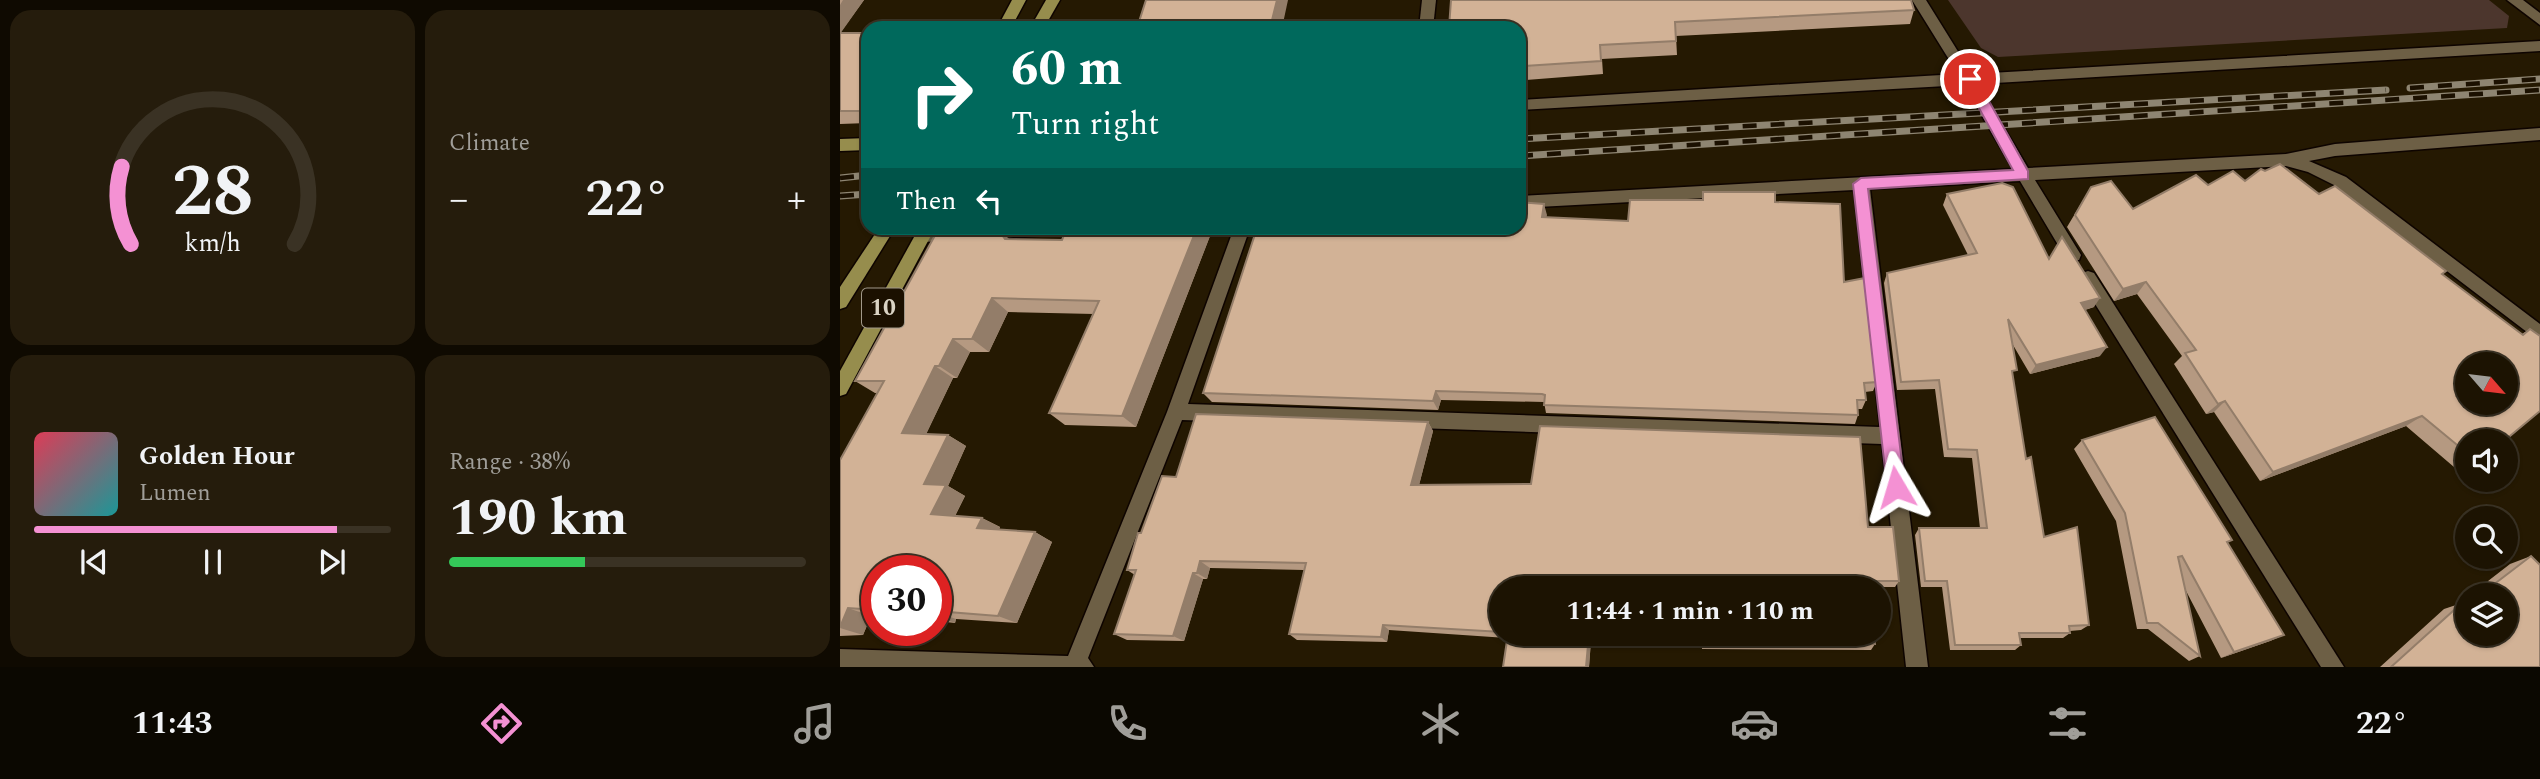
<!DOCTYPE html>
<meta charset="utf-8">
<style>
body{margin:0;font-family:Spectral,serif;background:#251c0c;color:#f1f3f6;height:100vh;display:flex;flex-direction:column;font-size:26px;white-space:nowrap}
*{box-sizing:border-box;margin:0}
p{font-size:23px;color:#a09e99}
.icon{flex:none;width:38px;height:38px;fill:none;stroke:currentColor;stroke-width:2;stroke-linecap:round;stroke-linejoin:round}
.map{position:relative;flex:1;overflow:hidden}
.sheet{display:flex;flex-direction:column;gap:10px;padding:10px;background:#0f0a01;width:840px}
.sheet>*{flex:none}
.hud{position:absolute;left:21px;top:21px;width:665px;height:214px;border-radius:21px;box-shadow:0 2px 5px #0004,0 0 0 2px #3a3224;background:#00695c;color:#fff;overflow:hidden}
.needle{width:46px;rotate:118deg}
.controls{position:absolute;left:1615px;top:352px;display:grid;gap:14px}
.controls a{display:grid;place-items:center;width:63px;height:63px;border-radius:50%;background:#1c1302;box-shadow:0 2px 5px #0004,0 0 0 2px #3a3224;font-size:35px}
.speed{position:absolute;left:21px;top:555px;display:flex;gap:14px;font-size:35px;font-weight:700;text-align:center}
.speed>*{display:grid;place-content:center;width:91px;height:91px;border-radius:50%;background:#1c1302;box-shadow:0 2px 5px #0004,0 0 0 2px #3a3224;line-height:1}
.speed .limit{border:10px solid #d22;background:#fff;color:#111}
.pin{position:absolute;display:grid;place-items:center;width:60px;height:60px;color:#fff;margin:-30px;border:4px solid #fff;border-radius:50%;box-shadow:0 2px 7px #0007}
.me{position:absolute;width:77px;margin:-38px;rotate:353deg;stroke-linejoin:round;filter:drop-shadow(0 0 5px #0008)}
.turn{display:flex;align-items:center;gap:24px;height:147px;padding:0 35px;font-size:32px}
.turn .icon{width:91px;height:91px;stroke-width:2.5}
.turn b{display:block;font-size:49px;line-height:60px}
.then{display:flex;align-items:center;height:66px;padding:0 35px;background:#0003;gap:14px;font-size:26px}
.big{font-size:52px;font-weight:700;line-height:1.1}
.sheet .card{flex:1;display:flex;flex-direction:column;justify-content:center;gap:10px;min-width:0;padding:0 24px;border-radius:21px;background:#251c0c}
.sheet .dial{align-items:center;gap:0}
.dial svg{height:182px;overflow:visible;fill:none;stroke:#3a3224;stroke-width:7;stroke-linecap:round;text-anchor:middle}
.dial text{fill:#f1f3f6;stroke:none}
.song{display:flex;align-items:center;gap:21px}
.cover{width:84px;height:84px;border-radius:10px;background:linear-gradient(135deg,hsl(350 70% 55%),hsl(180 70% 35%))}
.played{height:7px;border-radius:4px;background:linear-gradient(90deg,#f491d3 85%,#3a3224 85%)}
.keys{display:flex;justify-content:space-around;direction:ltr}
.heat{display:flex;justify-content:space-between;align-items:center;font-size:38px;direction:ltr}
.charge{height:10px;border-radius:5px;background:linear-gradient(90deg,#34c759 38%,#3a3224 0)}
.sheet .tiles{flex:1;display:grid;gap:10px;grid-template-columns:repeat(2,1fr)}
.trip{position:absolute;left:649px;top:576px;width:402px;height:70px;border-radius:35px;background:#1c1302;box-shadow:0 2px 5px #0004,0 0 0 2px #3a3224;font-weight:700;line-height:70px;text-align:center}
.tabs{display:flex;height:112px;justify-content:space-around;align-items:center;background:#0b0801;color:#a09e99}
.tabs .icon{width:49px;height:49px}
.tabs .current{color:#f491d3}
.tabs b{font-size:32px;color:#f1f3f6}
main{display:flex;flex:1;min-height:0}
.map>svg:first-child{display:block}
</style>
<main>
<section class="sheet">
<div class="tiles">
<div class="card dial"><svg viewBox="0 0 100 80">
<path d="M14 69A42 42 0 1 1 86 69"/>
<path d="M14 69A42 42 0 0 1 10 35" stroke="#f491d3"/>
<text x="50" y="56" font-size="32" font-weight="700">28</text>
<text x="50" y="72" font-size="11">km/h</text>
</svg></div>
<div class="card"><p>Climate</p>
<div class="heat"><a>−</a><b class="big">22°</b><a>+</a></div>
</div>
<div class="card">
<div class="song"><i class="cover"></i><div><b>Golden Hour</b><p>Lumen</p></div></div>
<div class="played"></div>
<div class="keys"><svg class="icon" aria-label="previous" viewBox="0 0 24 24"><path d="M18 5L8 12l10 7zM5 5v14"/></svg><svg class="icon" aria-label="pause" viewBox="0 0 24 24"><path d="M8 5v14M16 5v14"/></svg><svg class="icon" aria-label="next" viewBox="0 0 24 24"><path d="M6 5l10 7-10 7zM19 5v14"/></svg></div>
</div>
<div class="card"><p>Range · 38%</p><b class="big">190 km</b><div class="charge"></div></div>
</div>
</section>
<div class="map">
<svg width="1700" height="667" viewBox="0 0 1700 667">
<rect width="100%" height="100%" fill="#251902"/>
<!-- green -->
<polygon fill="#4c362d" points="1108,0 1649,0 1669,16 1667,28 1158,57 1141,48"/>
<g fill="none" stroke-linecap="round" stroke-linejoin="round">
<defs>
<g id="minor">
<polygon points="582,0 596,0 593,28 579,28"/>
<polygon points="1072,0 1086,0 1132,74 1700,41 1700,51 1138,84 1188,168 1446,154 1495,144 1700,128 1700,140 1495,156 1469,161 1506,177 1700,324 1700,342 1494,185 1468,172 1446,166 1195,180 1241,255 1239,260 1227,260 1180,181 1030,189 1088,667 1066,667 1042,444 342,420 248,658 254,667 0,667 0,649 228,656 327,412 394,228 410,228 348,404 1040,427 1014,190 679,208 679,196 1173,169 1124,85 679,110 679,100 1118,74"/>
<polygon points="1667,0 1683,0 1700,13 1700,25"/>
<polygon points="83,228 218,228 216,233 210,235 83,242 77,240 75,235 77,230"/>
<polygon points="1248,271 1254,273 1504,667 1481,667 1242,283 1240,278 1242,273"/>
</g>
<g id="major">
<polygon points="172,0 186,0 171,28 157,28"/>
<polygon points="206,0 220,0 204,28 190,28"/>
<polygon points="28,138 28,150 0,151 0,139"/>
<polygon points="39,228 55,228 6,307 0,309 0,287"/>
<polygon points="79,228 95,228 6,394 0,396 0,371"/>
</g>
</defs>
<!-- minor casing -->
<use href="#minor" stroke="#0e0400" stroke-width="3"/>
<!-- major casing -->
<use href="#major" stroke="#0e0400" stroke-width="3"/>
<!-- minor -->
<use href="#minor" fill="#6d5f45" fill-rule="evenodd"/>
<!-- major -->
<use href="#major" fill="#968d4d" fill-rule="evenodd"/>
<defs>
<g id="rail">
<polyline points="1570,88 1700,79"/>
<polyline points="679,139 1546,90"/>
<polyline points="679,156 1700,90"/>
<polyline points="0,178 28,175"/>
<polyline points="0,196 28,194"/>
</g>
</defs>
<!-- rail casing -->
<use href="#rail" stroke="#8e8572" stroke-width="7"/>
<!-- rail -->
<use href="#rail" stroke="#1b1000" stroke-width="4.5" stroke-dasharray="14" stroke-linecap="butt"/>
</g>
<!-- wall -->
<g fill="#b59981">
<polygon points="0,0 24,0 0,33 28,33 28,123 0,124"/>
<polygon points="1074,10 1070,24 836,36 837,55 762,59 763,74 686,80 686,82 679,82 679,28"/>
<polygon points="1425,171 1479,194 1602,274 1682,334 1690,329 1628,441 1628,469 1621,473 1566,426 1420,481 1374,412 1366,414 1334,364 1342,356 1297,294 1274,301 1227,227 1251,187 1293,209 1368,185 1405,181"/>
<polygon points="1107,194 1209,259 1254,307 1245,310 1260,356 1190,374 1173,345 1173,376 1186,459 1204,537 1249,625 1241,630 1230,631 1230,633 1223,638 1180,638 1181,645 1175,650 1110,650 1102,587 1081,587 1075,535 1079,528 1140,528 1132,458 1104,457 1095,389 1057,390 1044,283 1047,273 1128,255 1103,205"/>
<polygon points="935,202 1004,282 1037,382 1033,391 1025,392 1026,400 1022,409 1017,409 1018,415 1015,424 706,413 704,402 601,400 598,410 372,402 363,393 679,228 704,204 706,217 788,221"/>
<polygon points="157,228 170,240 222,240 227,228 364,228 370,236 296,427 225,425 209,413 254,314 168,312 149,352 130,352 117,378 113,378 86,434 108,435 126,446 108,486 125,496 115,516 142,518 160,527 159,530 195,532 212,542 177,623 116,619 115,623 96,621 96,570 37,570 37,616 31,616 23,635 0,636 0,460 37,393 35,393 15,381"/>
<polygon points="588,422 593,431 579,485 1028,527 1059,581 1055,587 662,588 662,634 1034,634 1035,644 1031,650 862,649 862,643 751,640 749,667 663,667 667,638 549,630 547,642 457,640 449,634 464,570 370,568 367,579 363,579 344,641 287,640 274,634 295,575 287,570 301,533 336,477"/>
<polygon points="1242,440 1387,543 1444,635 1430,641 1381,658 1345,589 1360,656 1349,661 1308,629 1297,629 1276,521 1234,449"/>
<polygon points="1691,556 1700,667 1540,667 1604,609 1619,604 1628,597 1628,634 1666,595 1630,595 1670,564"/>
</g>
<!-- shaded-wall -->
<g fill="#937d69">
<polygon points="3,0 24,0 0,34 0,5"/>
<polygon points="437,0 448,0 442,28 430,28"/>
<polygon points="704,204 707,215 704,228 702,217"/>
<polygon points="157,228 171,241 165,239"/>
<polygon points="357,228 364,228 370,236 296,427 282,416"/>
<polygon points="1306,282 1297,294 1274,301 1283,289"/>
<polygon points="152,298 168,312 149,352 132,339"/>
<polygon points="1260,298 1254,307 1235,313 1241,303"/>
<polygon points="113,339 130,352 117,378 99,366"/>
<polygon points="1267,347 1260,356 1190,374 1196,365"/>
<polygon points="95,366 113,378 81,445 62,433"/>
<polygon points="596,391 601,400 598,410 593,401"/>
<polygon points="1385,401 1374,412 1366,414 1378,404"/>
<polygon points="1582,416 1566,426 1420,481 1433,472"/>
<polygon points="588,422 593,431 577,493 571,485"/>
<polygon points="108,435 126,446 108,486 125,496 111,524 91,514 84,484"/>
<polygon points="142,518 160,527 155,538 137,528"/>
<polygon points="195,532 212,542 177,623 158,616"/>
<polygon points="360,561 370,568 367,579 357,573"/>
<polygon points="353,573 363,579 344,641 333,636"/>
<polygon points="8,608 31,616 23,635 0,628"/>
<polygon points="96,612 116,619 115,623 96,616"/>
<polygon points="543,625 549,630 547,642 541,637"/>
<polygon points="749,634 751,640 749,667 746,667"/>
<polygon points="1444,635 1430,641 1381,658 1394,652"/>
</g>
<!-- building -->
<g fill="#d2b296" stroke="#937d69" stroke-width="2" fill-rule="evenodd">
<polygon points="306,0 437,0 430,28 297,28"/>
<polygon points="611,0 1071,0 1074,10 835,22 836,41 760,45 761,61 683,66 683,68 679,68 679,28 609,28"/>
<rect x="0" y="33" width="28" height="78"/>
<path d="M 1440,164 L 1479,194 L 1495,186 L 1606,271 L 1602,274 L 1683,335 L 1690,329 L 1700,336 L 1700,411 L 1664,441 L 1628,441 L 1628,454 L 1582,416 L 1433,472 L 1385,401 L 1378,404 L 1345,353 L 1356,350 L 1306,282 L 1283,289 L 1235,215 L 1251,187 L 1271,181 L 1293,209 L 1356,175 L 1368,185 L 1393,171 L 1405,181 L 1421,169 L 1425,171 ZM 1628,364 L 1666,364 L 1666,402 L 1628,402 Z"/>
<polygon points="1162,183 1173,187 1209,259 1222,237 1260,298 1241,303 1267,347 1196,365 1168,319 1177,370 1172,371 1186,459 1191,457 1204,537 1237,527 1249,625 1229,626 1230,633 1179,633 1181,645 1115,645 1107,581 1085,581 1079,528 1147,528 1137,450 1108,449 1099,380 1061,382 1047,273 1137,253 1107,194"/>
<polygon points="863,192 935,192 935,202 1000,204 1004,282 1025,278 1037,382 1024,383 1026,400 1017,400 1018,415 704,405 705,395 702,394 596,391 593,401 363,393 417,228 679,228 679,202 704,204 702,217 788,221 790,200 863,200"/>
<polygon points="99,228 157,228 165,239 222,240 227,228 357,228 282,416 209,413 259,301 152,298 132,339 113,339 99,366 95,366 62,433 108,435 84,484 106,485 91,514 142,518 137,528 195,532 158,616 96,611 96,570 37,570 37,610 8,608 0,627 0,460 44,381 15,381"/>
<polygon points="356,414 588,422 571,485 691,484 700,426 1020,437 1028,527 1053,527 1059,581 1032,581 1032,584 1029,584 1030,588 662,588 662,632 543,625 541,637 449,634 466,563 360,561 357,573 353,573 333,636 274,634 296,570 287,570 298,533 301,533 322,476 336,477"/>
<polygon points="1315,417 1392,540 1387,542 1444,635 1394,652 1342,556 1338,557 1360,656 1318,623 1307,623 1285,513 1242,440"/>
<polygon points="1691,556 1700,565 1700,667 1551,667 1623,602 1627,606 1628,605 1628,634 1666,634 1666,595 1640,595"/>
<polygon points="668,634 1034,634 1035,644 862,644 863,637 749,634 746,667 663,667"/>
</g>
<!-- route -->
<polygon fill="#f491d3" stroke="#9f5e89" stroke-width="2" points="1130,75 1135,76 1188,171 1188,179 1028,189 1065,487 1062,493 1056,496 1050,493 1047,487 1013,184 1021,178 1173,170 1123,79"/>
<g text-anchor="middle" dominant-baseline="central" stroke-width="7" stroke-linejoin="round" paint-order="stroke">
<!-- shield labels -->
<rect fill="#1b1000" stroke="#a19889" stroke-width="2" x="22" y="288.5" width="42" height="39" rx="5"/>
<g font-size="23" font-weight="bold" fill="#dad3c4">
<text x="43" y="308">10</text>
</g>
</g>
</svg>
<div class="controls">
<a><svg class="needle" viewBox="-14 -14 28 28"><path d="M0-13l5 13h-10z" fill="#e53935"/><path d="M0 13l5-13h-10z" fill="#a09e99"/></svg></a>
<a><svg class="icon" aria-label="sound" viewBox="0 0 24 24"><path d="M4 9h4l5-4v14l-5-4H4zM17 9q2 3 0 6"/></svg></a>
<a><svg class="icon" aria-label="search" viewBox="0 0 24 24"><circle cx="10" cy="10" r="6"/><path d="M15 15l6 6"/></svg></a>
<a><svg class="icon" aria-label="layers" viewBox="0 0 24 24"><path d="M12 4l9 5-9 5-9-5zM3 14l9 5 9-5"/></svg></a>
</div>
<div class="speed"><div class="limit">30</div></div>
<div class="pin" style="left:1130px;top:79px;background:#d93025"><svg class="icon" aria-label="arrive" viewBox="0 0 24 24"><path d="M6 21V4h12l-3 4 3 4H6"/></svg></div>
<svg class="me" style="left:1056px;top:487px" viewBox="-20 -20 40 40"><path d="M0-17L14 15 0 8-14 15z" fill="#f491d3" stroke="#fff" stroke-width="4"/></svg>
<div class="trip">11:44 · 1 min · 110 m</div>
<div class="hud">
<div class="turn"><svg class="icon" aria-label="right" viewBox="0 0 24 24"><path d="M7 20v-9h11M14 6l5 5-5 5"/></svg><div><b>60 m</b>Turn right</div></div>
<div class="then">Then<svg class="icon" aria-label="left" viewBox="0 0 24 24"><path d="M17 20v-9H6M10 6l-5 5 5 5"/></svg></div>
</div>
</div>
</main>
<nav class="tabs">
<b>11:43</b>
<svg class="icon current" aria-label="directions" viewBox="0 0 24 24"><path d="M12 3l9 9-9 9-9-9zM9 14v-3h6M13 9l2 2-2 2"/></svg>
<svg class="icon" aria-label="music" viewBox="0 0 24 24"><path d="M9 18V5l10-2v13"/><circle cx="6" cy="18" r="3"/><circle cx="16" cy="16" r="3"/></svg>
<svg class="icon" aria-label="phone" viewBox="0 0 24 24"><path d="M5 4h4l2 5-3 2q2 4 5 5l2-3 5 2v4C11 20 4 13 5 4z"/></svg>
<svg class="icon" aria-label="climate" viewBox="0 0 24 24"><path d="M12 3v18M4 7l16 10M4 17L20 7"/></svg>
<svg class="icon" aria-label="car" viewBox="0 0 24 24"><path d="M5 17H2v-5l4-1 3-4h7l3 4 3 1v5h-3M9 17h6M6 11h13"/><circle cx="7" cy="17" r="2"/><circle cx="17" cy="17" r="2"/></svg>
<svg class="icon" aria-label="filters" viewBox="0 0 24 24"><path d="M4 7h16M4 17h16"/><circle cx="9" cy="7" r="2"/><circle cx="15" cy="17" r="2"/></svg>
<b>22°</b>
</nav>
